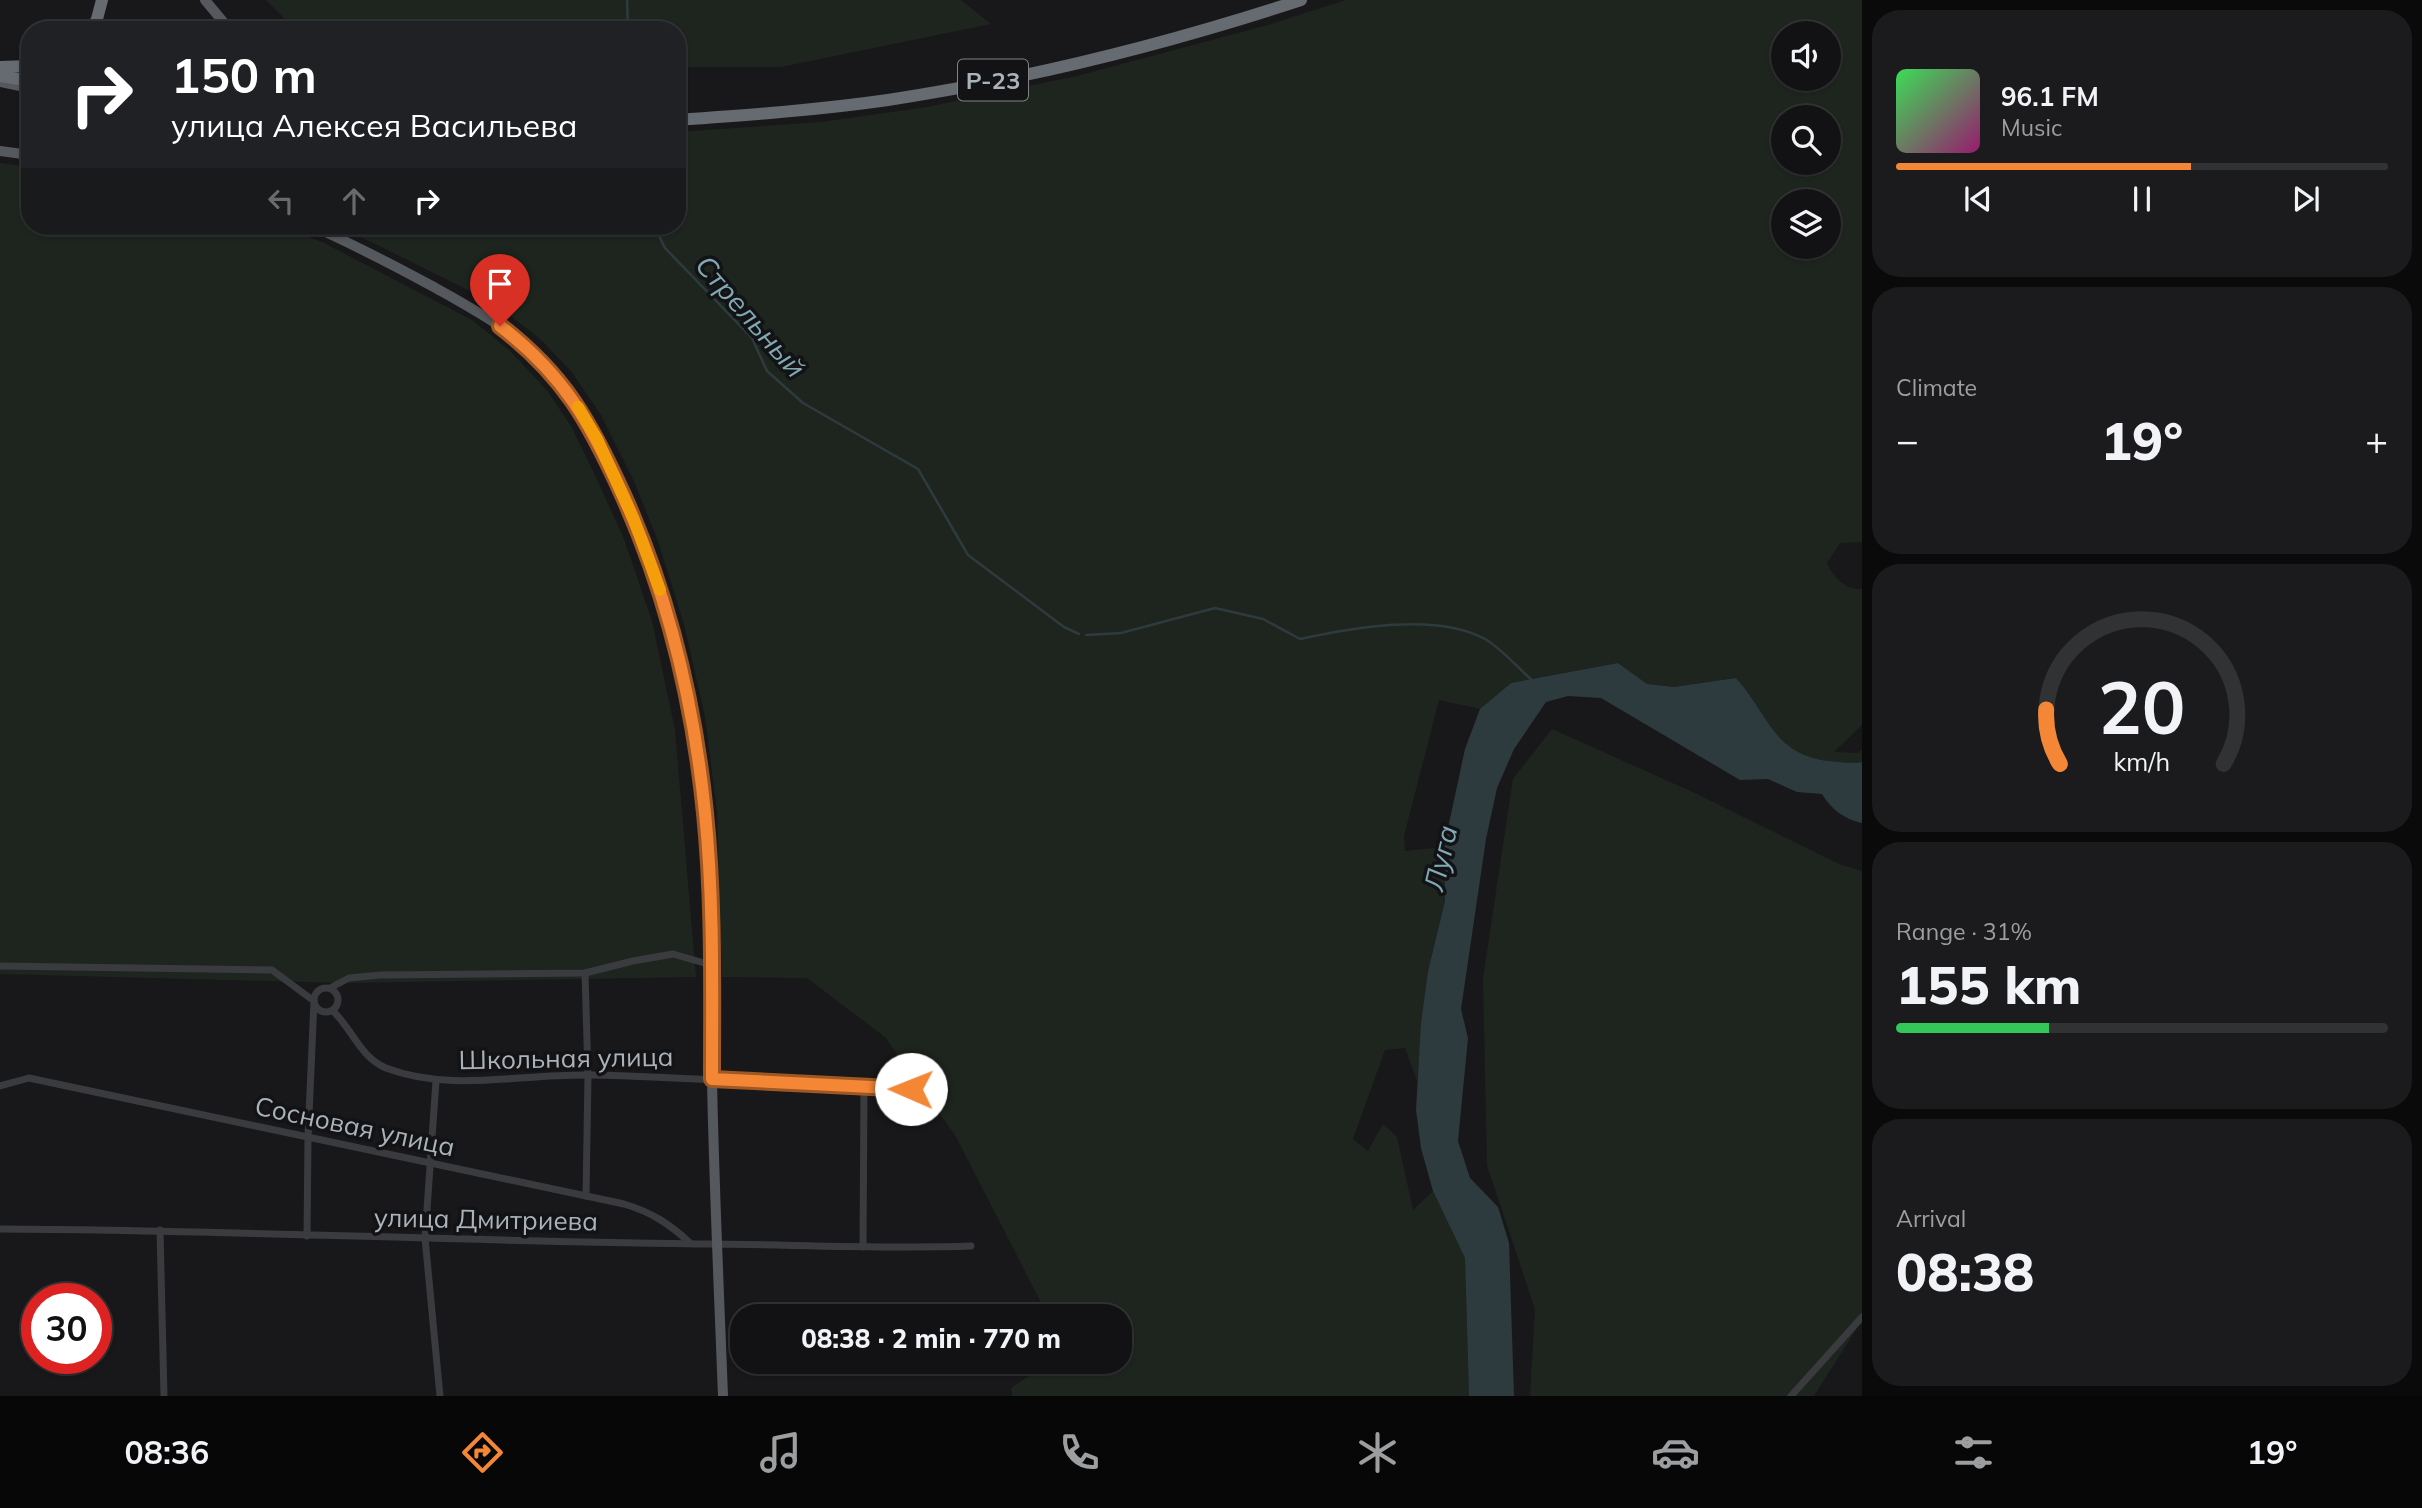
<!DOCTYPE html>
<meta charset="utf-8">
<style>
body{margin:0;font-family:Mulish,sans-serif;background:#1b1b1d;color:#f1f3f6;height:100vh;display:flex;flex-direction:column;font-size:26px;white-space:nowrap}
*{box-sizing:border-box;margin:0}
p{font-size:23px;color:#9c9ea0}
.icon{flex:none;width:38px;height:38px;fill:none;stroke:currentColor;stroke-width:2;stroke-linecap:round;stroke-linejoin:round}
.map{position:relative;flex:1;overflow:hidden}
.details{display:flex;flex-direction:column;gap:10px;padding:10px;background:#0a0a0b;width:560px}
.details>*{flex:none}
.guide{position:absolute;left:21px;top:21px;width:665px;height:214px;border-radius:28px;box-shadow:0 2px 5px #0004,0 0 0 2px #313234;background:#202124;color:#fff;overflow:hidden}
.buttons{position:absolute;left:1771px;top:21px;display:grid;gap:14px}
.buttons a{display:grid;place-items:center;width:70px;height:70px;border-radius:50%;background:#121214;box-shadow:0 2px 5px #0004,0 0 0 2px #313234;font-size:35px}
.speed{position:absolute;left:21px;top:1283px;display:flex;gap:14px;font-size:35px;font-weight:700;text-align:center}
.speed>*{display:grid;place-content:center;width:91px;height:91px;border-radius:50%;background:#121214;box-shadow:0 2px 5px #0004,0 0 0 2px #313234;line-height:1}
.speed .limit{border:10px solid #d22;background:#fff;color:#111}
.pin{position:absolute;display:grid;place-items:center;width:60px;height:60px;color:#fff;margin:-72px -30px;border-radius:50% 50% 50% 0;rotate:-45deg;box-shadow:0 0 7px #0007}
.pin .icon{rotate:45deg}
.me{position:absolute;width:77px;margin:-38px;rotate:271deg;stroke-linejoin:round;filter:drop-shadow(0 0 5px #0008)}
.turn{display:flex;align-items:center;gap:24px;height:147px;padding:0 35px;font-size:32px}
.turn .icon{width:91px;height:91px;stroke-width:2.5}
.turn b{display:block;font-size:49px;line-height:60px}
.lanes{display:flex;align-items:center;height:66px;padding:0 35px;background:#0003;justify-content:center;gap:35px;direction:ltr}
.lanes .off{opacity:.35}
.big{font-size:52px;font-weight:800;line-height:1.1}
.details .tile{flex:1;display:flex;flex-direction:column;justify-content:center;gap:10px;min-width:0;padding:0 24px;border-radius:28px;background:#1b1b1d}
.details .dial{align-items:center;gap:0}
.dial svg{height:182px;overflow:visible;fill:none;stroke:#313234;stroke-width:7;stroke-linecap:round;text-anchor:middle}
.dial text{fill:#f1f3f6;stroke:none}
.song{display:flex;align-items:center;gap:21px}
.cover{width:84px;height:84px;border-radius:10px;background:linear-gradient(135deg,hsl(130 70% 55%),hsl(320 70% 35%))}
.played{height:7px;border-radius:4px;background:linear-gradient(90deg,#f48736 60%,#313234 60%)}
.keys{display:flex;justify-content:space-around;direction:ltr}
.heat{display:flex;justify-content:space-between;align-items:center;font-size:38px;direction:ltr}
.charge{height:10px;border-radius:5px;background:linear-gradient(90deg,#34c759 31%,#313234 0)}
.trip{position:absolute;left:730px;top:1304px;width:402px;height:70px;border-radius:28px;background:#121214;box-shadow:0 2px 5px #0004,0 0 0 2px #313234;font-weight:800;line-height:70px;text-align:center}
.menu{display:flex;height:112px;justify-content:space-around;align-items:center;background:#070708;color:#9c9ea0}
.menu .icon{width:49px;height:49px}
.menu .selected{color:#f48736}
.menu b{font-size:32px;color:#f1f3f6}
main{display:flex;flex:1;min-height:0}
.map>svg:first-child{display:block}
</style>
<main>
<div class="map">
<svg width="1862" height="1396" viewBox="0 0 1862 1396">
<rect width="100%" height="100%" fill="#18181a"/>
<!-- green -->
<g fill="#1e251e" fill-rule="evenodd">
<polygon points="266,0 961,0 991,24 781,67 677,67 677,30 296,30"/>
<path d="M 1346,0 L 1862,0 L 1862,542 L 1840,543 L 1827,563 C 1833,577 1845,590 1862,589 L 1862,725 L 1834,752 L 1857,753 L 1862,750 L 1862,762 C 1851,764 1841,762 1829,761 C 1773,755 1768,713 1736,678 L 1674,687 L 1647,684 L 1618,663 L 1511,683 L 1480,709 L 1439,700 L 1404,836 L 1405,851 L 1444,847 L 1445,901 L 1428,971 L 1417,1081 L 1405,1048 L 1385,1050 L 1353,1139 L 1368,1151 L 1383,1124 L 1397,1137 L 1413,1210 L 1433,1191 L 1465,1258 L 1469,1396 L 1012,1396 L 1011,1388 L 1050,1362 L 1120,1362 L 1120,1316 L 1048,1316 L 955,1135 L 885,1037 L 807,978 L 722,977 L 717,811 L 705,717 L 684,624 L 658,541 L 634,481 L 601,415 L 571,371 L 539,338 L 494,303 L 339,226 L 677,226 L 677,132 L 821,122 L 927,107 L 1077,76 L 1268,25 ZM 1783,33 L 1829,33 L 1829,79 L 1783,79 ZM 1783,117 L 1829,117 L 1829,163 L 1783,163 ZM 1783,201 L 1829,201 L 1829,247 L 1783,247 Z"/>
<polygon points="0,163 30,167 30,226 281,226 324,243 472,320 510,351 546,389 571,426 595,475 624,539 652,621 675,730 696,977 347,983 0,974"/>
<polygon points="1552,729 1697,794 1839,864 1862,871 1862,1320 1814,1396 1530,1396 1535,1309 1487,1165 1483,978 1513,779"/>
</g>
<!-- water -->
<path fill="#2e3b3e" d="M 1618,663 L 1647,684 L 1674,687 L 1736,678 C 1768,713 1773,755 1829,761 C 1841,762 1851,764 1862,762 L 1862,823 C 1844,819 1831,809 1822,794 L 1797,792 L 1768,779 L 1740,780 L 1601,698 L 1568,696 L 1546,702 L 1514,749 L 1497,788 L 1486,839 L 1461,1009 L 1468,1038 L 1458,1141 L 1470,1178 L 1498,1207 L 1509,1243 L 1514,1396 L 1469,1396 L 1465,1258 L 1433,1191 L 1421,1148 L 1416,1110 L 1421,1024 L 1428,971 L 1445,901 L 1444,847 L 1465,749 L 1480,709 L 1511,683 Z"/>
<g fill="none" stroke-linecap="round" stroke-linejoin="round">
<!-- stream -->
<g stroke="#2e3b3e" stroke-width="2.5">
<polyline points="627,0 628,30"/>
<polyline points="654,226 665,248 752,338 767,371 803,403 918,469 968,555 1064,627 1079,634"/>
<path d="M 1086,635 L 1121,633 L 1215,608 L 1263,619 L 1300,639 C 1351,628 1436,612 1485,639 C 1501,648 1519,669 1533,681"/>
</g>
<!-- street -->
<g stroke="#393b3f" stroke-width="7">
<polyline points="0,966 272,970 314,1001 308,1137 307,1236"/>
<polyline points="585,973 588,1075 586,1196"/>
<circle cx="326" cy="1000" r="12"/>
<polyline points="330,988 349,978 380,975 585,973 633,961 673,954 711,965"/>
<path d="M 333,1011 C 352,1029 360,1057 386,1068 C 451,1093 524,1073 592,1075 C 698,1077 804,1087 911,1089"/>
<polyline points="436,1081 425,1238 440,1396"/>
<path d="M 0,1086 L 29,1078 L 624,1204 C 651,1212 670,1224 690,1243"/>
<path d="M 0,1229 C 239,1230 477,1242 716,1244 C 801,1245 886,1249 971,1246"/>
<polyline points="160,1230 164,1396"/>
<polyline points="863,1247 864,1088"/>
<polyline points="1791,1396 1862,1317"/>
</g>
<!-- primary -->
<g stroke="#55595e" stroke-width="10">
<polyline points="205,0 230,30"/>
<polyline points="0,82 30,88"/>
<polyline points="0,151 30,155"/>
<path d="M 312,226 C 353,244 393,265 432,286 C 471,308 511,329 543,362 C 579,400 601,446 622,494 C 668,594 697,707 705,818 C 712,905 710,992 712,1080 C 714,1185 719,1291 723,1396"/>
</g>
<!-- highway -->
<g stroke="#656b70" stroke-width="12">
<polyline points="91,30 97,19 102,0"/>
<polyline points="0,67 30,66"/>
<polyline points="0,76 30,81"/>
<path d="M 677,120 C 748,115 818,110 888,100 C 1027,79 1167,44 1301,0"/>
</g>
</g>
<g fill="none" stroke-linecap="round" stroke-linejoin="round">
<defs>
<path id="route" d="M 500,326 C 564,375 590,422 623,495 C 668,595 694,704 705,813 C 714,901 712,990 712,1079 L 911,1089"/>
</defs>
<!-- route casing -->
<use href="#route" stroke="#9f5823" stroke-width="18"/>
<!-- route -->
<use href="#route" stroke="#f48736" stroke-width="12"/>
<!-- slow -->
<polyline stroke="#f59e0b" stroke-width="12" points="578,407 597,439 634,520 660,590"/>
</g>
<g text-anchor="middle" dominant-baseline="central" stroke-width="7" stroke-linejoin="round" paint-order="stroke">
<!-- shield labels -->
<rect fill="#131315" stroke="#7d8388" stroke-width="2" x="958" y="59.5" width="70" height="41" rx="5"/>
<g font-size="24" font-weight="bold" fill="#aab3ba">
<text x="993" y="80">Р-23</text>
</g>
<!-- street labels -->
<g font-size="26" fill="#aab3ba" stroke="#131315">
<text transform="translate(566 1058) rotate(-1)">Школьная улица</text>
<text transform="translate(355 1126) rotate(12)">Сосновая улица</text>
<text transform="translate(486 1219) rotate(1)">улица Дмитриева</text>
</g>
<!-- water labels -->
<g font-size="28" font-style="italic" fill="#81a9b5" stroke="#131315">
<text transform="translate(751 316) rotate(49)">Стрельный</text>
<text transform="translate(1440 858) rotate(-77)">Луга</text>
</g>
</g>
</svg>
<div class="buttons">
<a><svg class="icon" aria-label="sound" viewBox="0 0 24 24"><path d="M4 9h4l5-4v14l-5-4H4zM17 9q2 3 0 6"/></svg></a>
<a><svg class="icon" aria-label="search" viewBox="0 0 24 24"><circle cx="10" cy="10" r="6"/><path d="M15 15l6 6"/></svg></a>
<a><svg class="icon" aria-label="layers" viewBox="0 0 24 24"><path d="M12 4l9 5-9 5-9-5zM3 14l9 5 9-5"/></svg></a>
</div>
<div class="speed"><div class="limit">30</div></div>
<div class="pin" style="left:500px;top:326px;background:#d93025"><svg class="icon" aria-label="arrive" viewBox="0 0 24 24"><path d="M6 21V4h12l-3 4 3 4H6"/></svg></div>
<svg class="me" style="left:911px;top:1089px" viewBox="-20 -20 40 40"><circle r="19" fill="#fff"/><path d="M0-13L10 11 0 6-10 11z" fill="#f48736"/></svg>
<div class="trip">08:38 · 2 min · 770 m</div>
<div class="guide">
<div class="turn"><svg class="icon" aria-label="right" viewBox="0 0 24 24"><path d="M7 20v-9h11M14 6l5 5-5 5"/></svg><div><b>150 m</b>улица Алексея Васильева</div></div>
<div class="lanes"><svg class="icon off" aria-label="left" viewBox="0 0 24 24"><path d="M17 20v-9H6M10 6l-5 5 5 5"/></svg><svg class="icon off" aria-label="ahead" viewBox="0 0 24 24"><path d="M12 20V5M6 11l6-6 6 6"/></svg><svg class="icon" aria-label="right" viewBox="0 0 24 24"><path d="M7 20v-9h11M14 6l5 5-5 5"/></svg></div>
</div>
</div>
<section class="details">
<div class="tile">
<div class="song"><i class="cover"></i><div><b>96.1 FM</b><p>Music</p></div></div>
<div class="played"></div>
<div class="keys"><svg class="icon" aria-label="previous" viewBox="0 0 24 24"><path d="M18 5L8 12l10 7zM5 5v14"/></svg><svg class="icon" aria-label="pause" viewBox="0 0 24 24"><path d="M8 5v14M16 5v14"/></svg><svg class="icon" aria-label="next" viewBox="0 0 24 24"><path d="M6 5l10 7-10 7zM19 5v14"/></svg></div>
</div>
<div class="tile"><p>Climate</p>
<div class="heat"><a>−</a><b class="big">19°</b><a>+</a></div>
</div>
<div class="tile dial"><svg viewBox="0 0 100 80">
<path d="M14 69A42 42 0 1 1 86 69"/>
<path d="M14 69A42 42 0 0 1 8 45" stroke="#f48736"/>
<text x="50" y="56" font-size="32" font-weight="700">20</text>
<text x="50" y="72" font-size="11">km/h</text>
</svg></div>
<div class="tile"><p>Range · 31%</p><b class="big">155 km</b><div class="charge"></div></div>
<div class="tile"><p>Arrival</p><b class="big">08:38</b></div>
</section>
</main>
<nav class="menu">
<b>08:36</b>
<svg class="icon selected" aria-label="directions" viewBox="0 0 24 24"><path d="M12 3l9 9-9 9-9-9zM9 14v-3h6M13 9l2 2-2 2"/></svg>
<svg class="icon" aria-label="music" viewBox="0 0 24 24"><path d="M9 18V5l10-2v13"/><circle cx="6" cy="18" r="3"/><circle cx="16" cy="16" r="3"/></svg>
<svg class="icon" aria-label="phone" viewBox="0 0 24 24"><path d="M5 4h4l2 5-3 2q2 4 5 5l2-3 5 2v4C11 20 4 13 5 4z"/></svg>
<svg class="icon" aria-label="climate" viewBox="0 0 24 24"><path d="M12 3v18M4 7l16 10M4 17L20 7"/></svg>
<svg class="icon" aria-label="car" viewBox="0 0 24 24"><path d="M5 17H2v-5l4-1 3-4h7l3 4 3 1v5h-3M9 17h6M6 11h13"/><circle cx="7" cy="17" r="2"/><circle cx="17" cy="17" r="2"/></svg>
<svg class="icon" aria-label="filters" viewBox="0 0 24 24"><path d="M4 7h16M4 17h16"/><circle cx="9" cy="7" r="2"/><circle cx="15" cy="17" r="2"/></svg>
<b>19°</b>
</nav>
